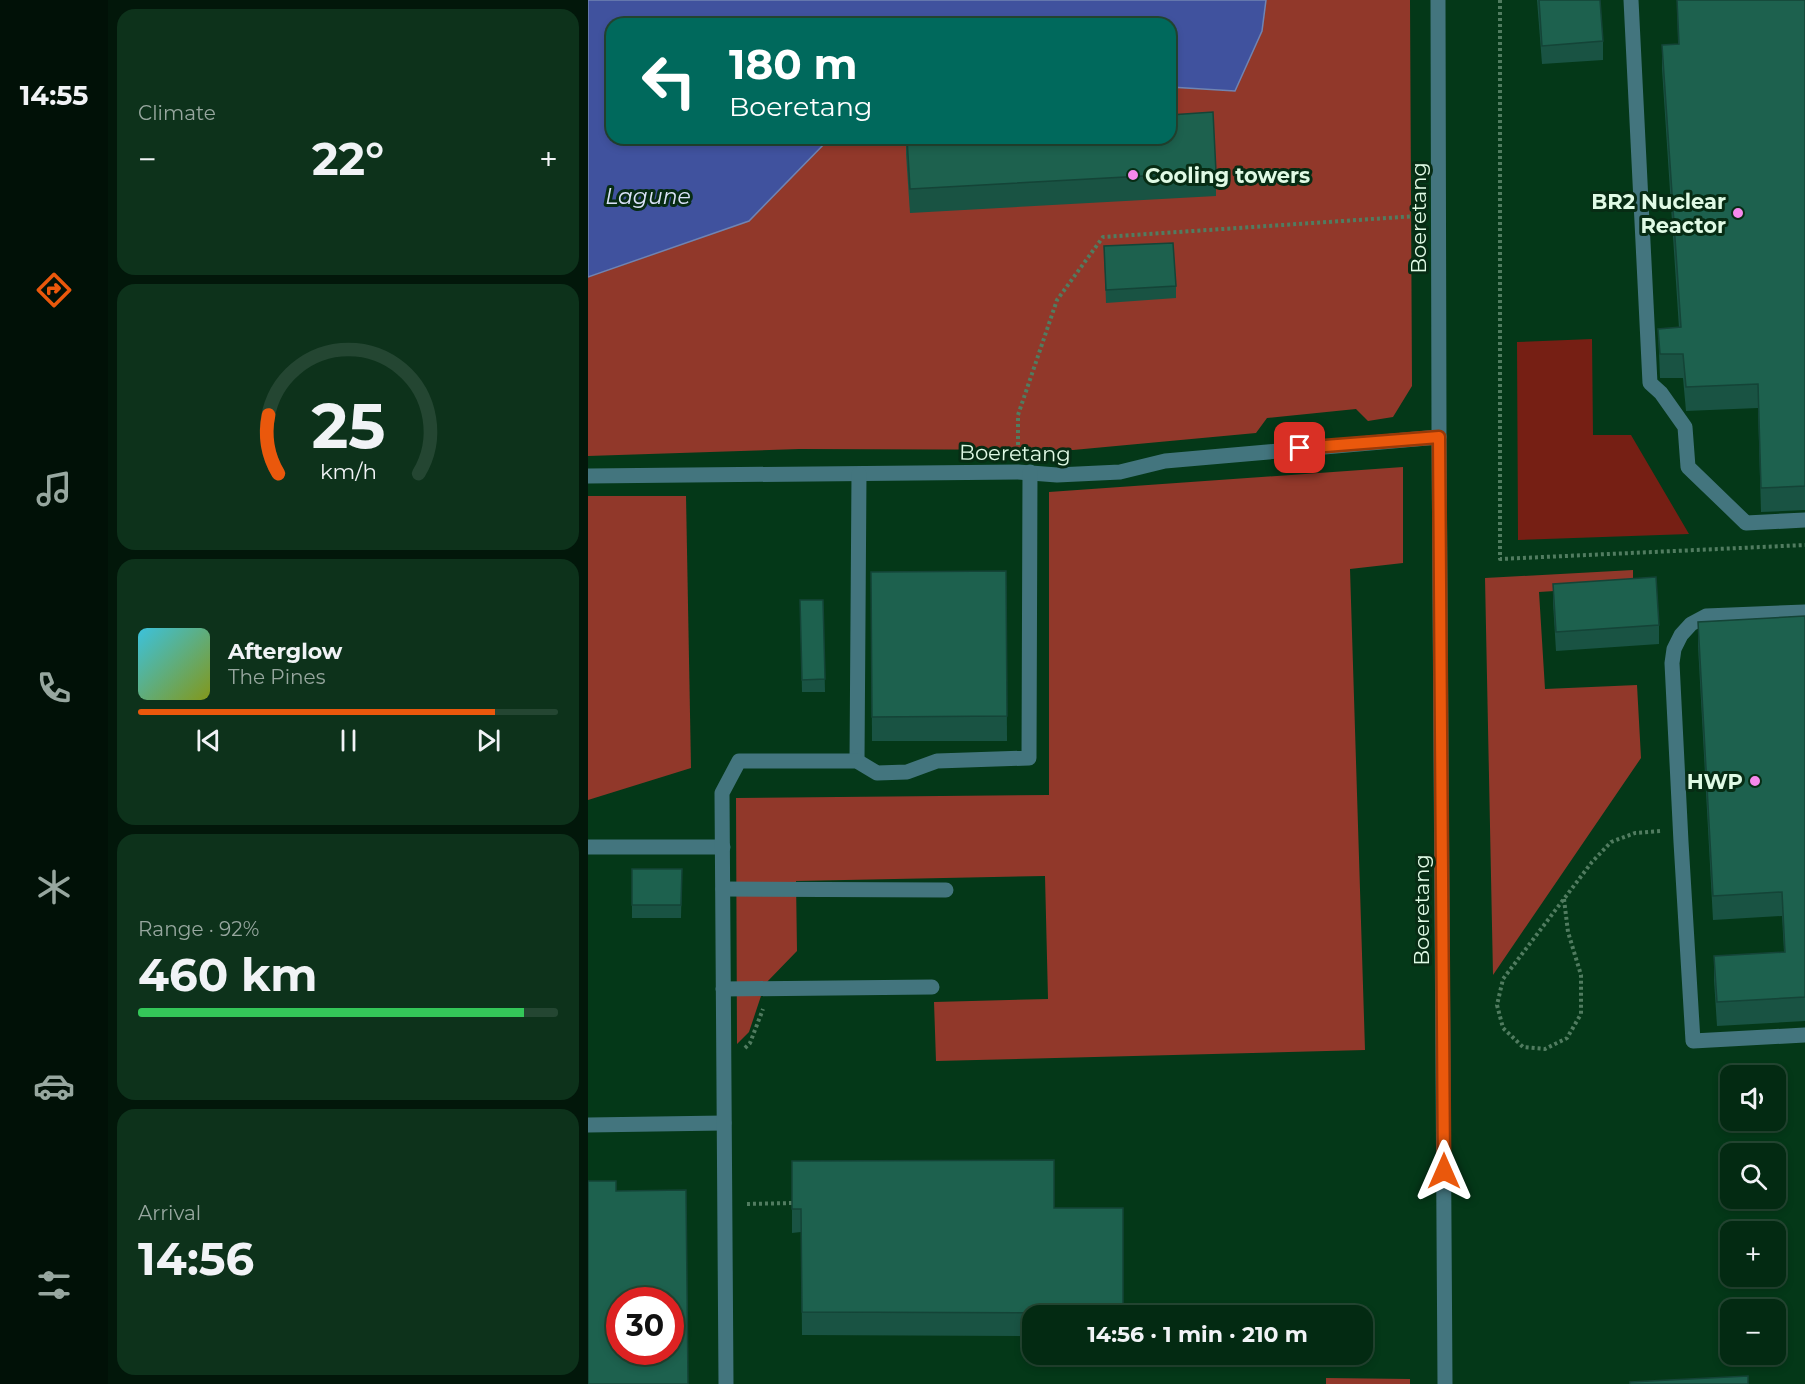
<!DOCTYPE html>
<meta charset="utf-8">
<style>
body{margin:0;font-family:Montserrat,sans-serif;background:#0d321b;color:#f1f3f6;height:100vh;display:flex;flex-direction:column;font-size:22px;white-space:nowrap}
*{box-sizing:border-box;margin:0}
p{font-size:20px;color:#97a79f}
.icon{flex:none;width:33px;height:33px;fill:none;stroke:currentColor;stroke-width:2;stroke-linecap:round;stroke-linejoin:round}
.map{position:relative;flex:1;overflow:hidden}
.sheet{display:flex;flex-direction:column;gap:9px;padding:9px;background:#02170a;width:480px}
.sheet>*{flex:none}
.guide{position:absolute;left:18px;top:18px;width:570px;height:126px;border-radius:18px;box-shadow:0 3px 9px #0003,0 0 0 2px #244632;background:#00695c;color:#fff;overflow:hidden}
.tools{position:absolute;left:1132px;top:1065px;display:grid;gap:12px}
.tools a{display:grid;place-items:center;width:66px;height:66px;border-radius:12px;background:#032a12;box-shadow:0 3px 9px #0003,0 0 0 2px #244632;font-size:30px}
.speed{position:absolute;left:18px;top:1287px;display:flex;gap:12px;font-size:30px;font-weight:700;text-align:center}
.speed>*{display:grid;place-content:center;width:78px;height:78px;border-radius:50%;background:#032a12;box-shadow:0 3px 9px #0003,0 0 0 2px #244632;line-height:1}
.speed .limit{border:9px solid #d22;background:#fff;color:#111}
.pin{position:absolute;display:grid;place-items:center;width:51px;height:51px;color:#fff;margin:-26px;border-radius:12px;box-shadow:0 3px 9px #0006}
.me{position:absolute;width:66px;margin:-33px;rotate:0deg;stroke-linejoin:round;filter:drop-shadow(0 0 4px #0008)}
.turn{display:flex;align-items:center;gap:21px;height:126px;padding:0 24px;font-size:27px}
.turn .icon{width:78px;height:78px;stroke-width:2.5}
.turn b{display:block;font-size:42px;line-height:51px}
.big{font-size:45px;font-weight:700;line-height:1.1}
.sheet .tile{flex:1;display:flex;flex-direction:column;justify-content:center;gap:9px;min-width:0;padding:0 21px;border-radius:18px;background:#0d321b}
.sheet .dial{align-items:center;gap:0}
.dial svg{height:156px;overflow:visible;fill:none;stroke:#244632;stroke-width:7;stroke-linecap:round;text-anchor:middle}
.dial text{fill:#f1f3f6;stroke:none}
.song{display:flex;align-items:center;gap:18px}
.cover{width:72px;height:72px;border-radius:9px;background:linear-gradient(135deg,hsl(190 70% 55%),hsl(70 70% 35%))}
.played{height:6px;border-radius:3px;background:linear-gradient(90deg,#ea580c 85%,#244632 85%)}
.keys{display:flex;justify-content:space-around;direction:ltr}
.heat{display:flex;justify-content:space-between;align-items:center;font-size:33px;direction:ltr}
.charge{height:9px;border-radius:4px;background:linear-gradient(90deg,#34c759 92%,#244632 0)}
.trip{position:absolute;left:434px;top:1305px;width:351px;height:60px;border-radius:18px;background:#032a12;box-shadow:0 3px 9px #0003,0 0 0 2px #244632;font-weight:700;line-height:60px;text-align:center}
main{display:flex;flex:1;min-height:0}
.tabs{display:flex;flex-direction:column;width:108px;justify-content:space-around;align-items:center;background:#011107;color:#97a79f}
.tabs .icon{width:42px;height:42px}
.tabs .selected{color:#ea580c}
.tabs b{font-size:27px;color:#f1f3f6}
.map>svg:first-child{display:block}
</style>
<main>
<nav class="tabs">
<b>14:55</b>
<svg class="icon selected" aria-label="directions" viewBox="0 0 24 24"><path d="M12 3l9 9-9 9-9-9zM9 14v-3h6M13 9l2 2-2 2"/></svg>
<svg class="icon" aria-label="music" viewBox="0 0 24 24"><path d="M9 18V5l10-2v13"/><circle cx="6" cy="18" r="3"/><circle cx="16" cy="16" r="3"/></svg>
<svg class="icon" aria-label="phone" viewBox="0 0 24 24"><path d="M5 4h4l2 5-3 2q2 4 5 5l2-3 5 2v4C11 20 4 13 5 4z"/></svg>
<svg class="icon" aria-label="climate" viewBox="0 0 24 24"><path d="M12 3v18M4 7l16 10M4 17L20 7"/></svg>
<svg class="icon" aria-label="car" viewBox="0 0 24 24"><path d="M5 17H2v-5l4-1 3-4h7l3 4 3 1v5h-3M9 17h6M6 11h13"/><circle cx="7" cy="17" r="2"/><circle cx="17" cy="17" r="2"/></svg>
<svg class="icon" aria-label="filters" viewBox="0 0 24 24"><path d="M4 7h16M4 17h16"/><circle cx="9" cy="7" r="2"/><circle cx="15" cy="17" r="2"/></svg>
</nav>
<section class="sheet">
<div class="tile"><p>Climate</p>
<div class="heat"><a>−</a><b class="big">22°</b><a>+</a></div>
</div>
<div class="tile dial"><svg viewBox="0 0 100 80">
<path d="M14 69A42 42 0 1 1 86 69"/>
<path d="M14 69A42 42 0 0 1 9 39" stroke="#ea580c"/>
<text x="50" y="56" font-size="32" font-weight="700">25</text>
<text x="50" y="72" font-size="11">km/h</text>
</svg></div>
<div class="tile">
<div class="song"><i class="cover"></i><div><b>Afterglow</b><p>The Pines</p></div></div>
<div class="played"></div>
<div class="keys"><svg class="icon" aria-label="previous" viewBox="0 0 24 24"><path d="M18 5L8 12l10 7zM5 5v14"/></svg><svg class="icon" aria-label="pause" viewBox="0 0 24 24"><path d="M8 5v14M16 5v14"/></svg><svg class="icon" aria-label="next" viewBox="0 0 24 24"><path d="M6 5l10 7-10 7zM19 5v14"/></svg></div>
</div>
<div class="tile"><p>Range · 92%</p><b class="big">460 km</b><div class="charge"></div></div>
<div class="tile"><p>Arrival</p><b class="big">14:56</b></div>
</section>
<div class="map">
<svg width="1217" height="1384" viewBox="0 0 1217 1384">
<rect width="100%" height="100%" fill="#043818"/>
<!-- green -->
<polygon fill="#761f14" points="1004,339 1005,435 1043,435 1101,534 930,540 929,342"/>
<!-- forest -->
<g fill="#91382a">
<polygon points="678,0 822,0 824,386 805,417 780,421 768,409 679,418 668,433 485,450 211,449 0,456 0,277 161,221 242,138 582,138 582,87 647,91 674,31"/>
<polygon points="815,467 815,563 762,569 777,1050 348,1061 346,1002 460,999 457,876 208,881 209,951 177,984 161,1032 149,1044 148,798 461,795 461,492"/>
<polygon points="0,496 98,496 103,768 0,800"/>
<polygon points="1045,570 1045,586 951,592 957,689 1049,685 1053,758 905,975 897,578"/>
<polygon points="738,1378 822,1379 822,1384 738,1384"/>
</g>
<!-- water -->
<polygon fill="#40529e" stroke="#7084b3" stroke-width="1.5" points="0,0 678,0 674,31 647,91 582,87 582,24 24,24 24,138 242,138 161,221 0,277"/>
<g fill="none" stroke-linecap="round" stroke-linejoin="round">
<!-- path -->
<g stroke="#517c60" stroke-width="4" stroke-dasharray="3 3" stroke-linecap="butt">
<polyline points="912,0 912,559 1217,545"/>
<polyline points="430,451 430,415 469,300 515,237 829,216"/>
<polyline points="976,899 980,932 993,975 993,1014 979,1038 957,1049 935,1047 915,1028 909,1005 915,979 1004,862 1023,842 1047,833 1073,831"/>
<polyline points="157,1048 162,1043 175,1009"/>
<polyline points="159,1204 204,1203"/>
</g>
<!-- lane -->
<g stroke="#43757e" stroke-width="15">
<polyline points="1043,0 1062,383 1073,393 1097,427 1100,467 1158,523 1217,520"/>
<polyline points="0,476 430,472 469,475 532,472 577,461 851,437"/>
<polyline points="1217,612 1118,616 1103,624 1093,635 1086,649 1084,663 1093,842 1105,1041 1217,1035"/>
<polyline points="269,761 271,474"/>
<polyline points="0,847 135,847"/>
<polyline points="135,889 358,890"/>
<polyline points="135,989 344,987"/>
<polyline points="0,1125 136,1123"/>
<polyline points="138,1384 134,793 151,761 269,761 289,773 319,772 349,761 441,758 442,472"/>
</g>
<!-- street -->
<polyline stroke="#43757e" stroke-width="15" points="850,0 851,437 857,1384"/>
</g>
<!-- wall -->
<g fill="#195343">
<polygon points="949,0 1012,0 1015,41 1015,60 954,64"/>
<polygon points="1089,0 1217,0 1217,510 1173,512 1170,408 1098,411 1095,378 1072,378 1070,329 1091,328 1074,69 1074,45 1090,44"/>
<polygon points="318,138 582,138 628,172 628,196 322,213 318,154"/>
<polygon points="516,246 588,286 588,298 518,303"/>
<polygon points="418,571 419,741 284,741 283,572"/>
<polygon points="965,584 1071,625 1071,644 968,651 965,603"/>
<polygon points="212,600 235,600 237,692 214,692"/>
<polygon points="1217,616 1217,1021 1129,1026 1126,980 1126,956 1196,952 1194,916 1125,920 1110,646 1110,622"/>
<polygon points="44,869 94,869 93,918 44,918"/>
<polygon points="204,1161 466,1208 535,1208 535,1316 444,1316 444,1336 214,1335 213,1232 204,1233"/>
</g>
<!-- building -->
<g fill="#1d614e" stroke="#144437" stroke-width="1.5" fill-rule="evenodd">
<polygon points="951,0 1012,0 1015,41 954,46"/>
<polygon points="1089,0 1217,0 1217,486 1173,488 1170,384 1098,387 1095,354 1072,354 1070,329 1093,327 1074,45 1091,44"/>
<polygon points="625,112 628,172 322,189 319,138 582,138 582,115"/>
<polygon points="585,243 588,286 518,290 516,246"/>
<polygon points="418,571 419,716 284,717 283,572"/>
<polygon points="1068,577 1071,625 968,632 965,584"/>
<polygon points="212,600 235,600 237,679 214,680"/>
<polygon points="1217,616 1217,997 1129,1002 1126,956 1197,952 1194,892 1125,896 1110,622"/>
<polygon points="44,869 94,869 93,905 44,905"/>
<polygon points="466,1160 466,1208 535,1208 535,1313 214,1312 213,1209 204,1209 204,1161"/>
<path d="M 0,1181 L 28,1181 L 28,1191 L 98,1190 L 100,1384 L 0,1384 ZM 32,1300 L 82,1300 L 82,1352 L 32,1352 Z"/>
<polygon points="1160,1376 1160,1384 1042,1384 1042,1382"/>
</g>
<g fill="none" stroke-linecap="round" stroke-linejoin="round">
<defs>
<polyline id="route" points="712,448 851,437 856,1171"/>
</defs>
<!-- route casing -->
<use href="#route" stroke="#983908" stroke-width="15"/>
<!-- route -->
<use href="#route" stroke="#ea580c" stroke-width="10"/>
</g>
<!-- markers -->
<g fill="#f788ec" stroke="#072c14" stroke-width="2">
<circle cx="545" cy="175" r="6"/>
<circle cx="1150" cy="213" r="6"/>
<circle cx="1167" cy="781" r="6"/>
</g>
<g text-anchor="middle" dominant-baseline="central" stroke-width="6" stroke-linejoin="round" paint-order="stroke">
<!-- poi labels -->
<g font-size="21" font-weight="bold" fill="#e0fae5" stroke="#072c14" text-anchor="end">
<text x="557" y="175" text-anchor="start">Cooling towers</text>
<text x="1138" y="201">BR2 Nuclear<tspan x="1138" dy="24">Reactor</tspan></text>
<text x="1155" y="781">HWP</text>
</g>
<!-- street labels -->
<g font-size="21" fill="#e0fae5" stroke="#072c14">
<text transform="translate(830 218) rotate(-90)">Boeretang</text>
<text transform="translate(427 453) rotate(1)">Boeretang</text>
<text transform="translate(833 910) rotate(-90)">Boeretang</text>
</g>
<!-- water labels -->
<g font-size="22" font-style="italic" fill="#dbe3f9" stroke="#072c14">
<text x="60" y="196">Lagune</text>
</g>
</g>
</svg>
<div class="tools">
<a><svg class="icon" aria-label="sound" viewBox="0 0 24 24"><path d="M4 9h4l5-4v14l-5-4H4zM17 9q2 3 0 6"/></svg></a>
<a><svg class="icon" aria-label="search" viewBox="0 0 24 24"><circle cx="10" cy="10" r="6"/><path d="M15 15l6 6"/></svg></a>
<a>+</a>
<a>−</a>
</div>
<div class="speed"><div class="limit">30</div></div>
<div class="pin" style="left:712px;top:448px;background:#d93025"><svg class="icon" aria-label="arrive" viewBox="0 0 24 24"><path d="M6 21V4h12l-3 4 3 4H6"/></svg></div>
<svg class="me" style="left:856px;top:1171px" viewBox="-20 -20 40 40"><path d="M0-17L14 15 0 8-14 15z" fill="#ea580c" stroke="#fff" stroke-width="4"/></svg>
<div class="trip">14:56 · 1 min · 210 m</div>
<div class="guide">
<div class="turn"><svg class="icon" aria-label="left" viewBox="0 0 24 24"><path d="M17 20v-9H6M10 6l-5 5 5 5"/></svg><div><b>180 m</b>Boeretang</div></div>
</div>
</div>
</main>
